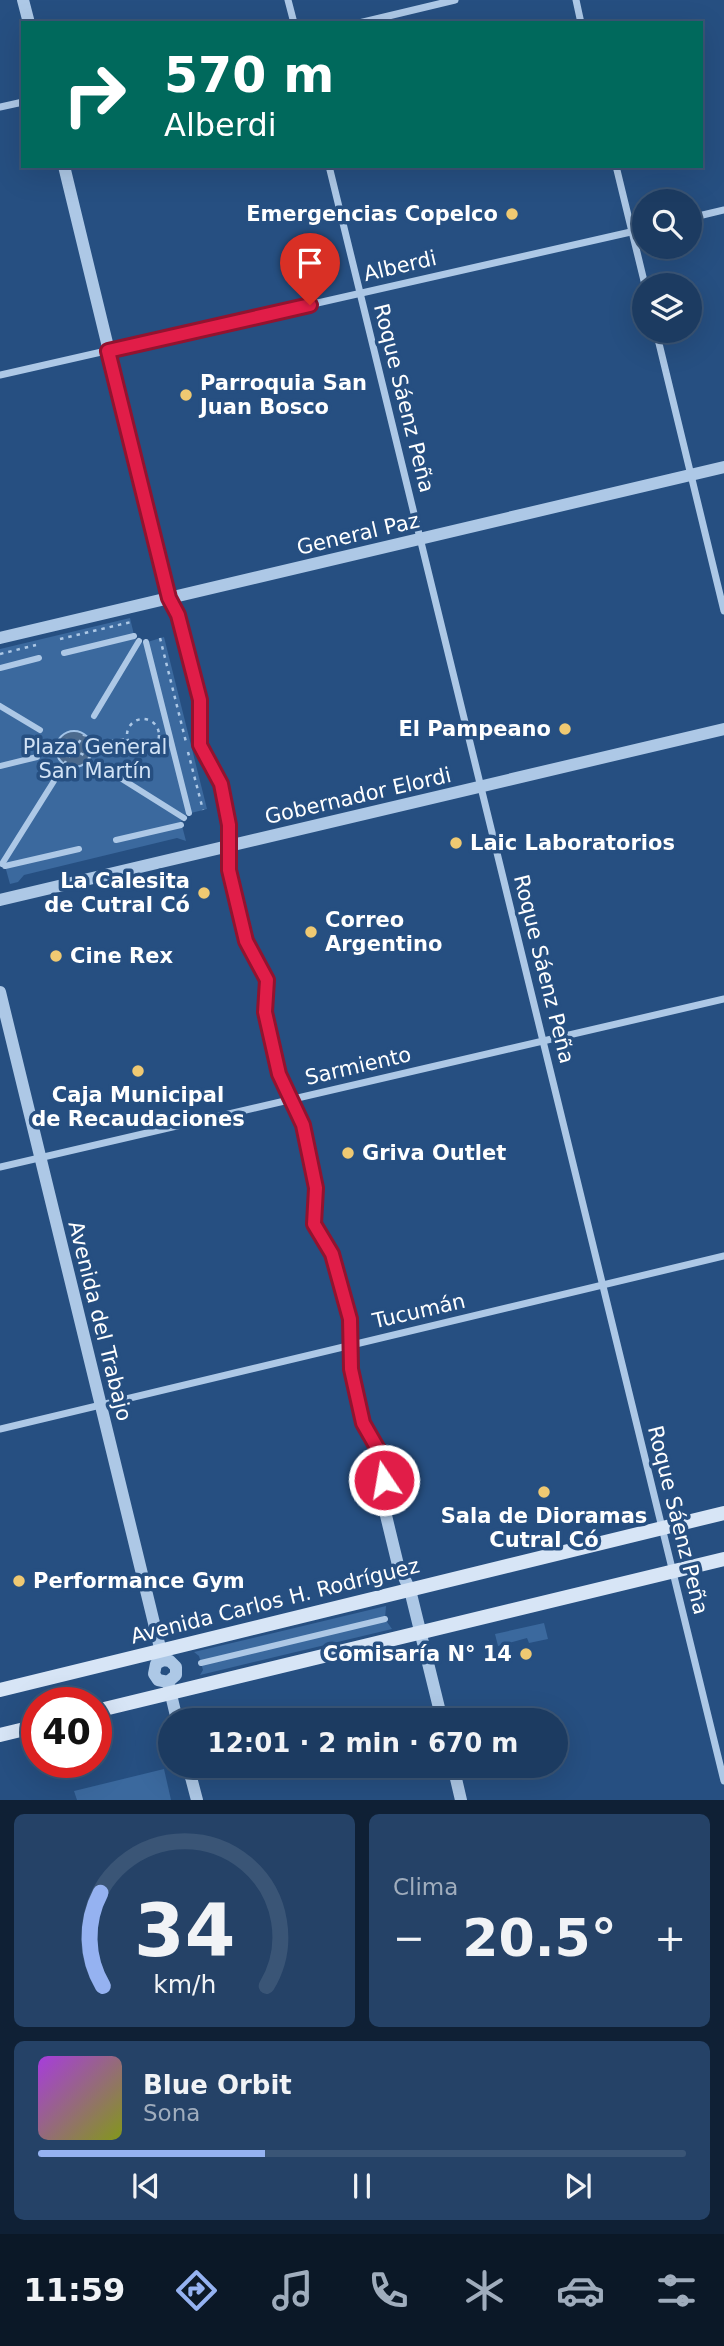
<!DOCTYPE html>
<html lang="es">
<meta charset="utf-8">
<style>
body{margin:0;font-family:"DejaVu Sans",sans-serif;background:#254267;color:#f1f3f6;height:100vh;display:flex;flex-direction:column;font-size:26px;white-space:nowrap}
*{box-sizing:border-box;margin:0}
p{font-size:23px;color:#a0adbd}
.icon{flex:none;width:38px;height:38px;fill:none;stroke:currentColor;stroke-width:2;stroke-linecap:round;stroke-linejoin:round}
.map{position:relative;height:1800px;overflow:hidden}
.drawer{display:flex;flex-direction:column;gap:14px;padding:14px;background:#0f2035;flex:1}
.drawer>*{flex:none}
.top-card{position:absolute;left:21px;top:21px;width:682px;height:147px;border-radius:0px;box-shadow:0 7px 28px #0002,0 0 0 2px #3a5576;background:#00695c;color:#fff;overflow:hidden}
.fabs{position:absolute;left:632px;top:189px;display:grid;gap:14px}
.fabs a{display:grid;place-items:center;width:70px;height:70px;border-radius:50%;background:#1c3b61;box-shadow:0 7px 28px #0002,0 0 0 2px #3a5576;font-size:35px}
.speed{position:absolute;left:21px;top:1687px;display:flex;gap:14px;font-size:35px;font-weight:700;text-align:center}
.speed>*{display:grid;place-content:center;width:91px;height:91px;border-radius:50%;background:#1c3b61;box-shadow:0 7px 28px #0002,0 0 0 2px #3a5576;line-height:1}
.speed .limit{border:10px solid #d22;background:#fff;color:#111}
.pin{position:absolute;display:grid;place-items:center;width:60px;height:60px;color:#fff;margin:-72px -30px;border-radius:50% 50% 50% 0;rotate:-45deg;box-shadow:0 0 7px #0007}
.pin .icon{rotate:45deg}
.me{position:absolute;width:77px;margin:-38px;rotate:348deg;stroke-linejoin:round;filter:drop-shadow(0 0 5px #0008)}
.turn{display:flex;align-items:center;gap:24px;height:147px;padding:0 28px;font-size:32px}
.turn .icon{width:91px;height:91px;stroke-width:2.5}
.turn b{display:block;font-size:49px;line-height:60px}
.big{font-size:52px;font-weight:600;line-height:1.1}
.drawer .widget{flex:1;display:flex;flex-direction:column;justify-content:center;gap:10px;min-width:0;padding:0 24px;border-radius:10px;background:#254267}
.drawer .dial{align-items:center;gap:0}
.dial svg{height:182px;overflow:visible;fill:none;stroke:#3a5576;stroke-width:7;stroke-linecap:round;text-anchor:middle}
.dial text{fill:#f1f3f6;stroke:none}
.song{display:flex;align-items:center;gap:21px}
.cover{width:84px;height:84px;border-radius:10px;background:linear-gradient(135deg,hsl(280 70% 55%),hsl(70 70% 35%))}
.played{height:7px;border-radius:4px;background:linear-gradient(90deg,#95b2f1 35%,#3a5576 35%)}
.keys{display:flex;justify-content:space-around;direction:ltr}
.heat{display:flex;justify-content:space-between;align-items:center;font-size:38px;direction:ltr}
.drawer .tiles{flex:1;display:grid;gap:14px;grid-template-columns:1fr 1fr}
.widget:last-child{grid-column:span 2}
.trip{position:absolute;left:158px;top:1708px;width:410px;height:70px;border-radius:35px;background:#1c3b61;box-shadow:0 7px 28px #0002,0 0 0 2px #3a5576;font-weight:600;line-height:70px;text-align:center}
.tabs{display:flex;height:112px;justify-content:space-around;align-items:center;background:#0b1827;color:#a0adbd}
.tabs .icon{width:49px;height:49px}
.tabs .on{color:#95b2f1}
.tabs b{font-size:32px;color:#f1f3f6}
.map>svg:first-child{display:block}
</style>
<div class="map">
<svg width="724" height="1800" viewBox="0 0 724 1800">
<rect width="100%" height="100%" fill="#264f81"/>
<!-- green -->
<g fill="#3b699e">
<polygon points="130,618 135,639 144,643 164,637 207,809 187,814 181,822 186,841 177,838 24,875 18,882 10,884 5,866 0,863 0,649"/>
<polygon points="386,1606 385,1619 392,1629 200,1675 203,1670 199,1656 194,1652"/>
<polygon points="544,1623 548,1639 529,1643 527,1638 498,1646 495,1634"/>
<polygon points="164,1769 171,1800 77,1800 74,1791"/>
</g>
<!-- water -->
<circle fill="#4c6a8d" stroke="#a2c3e7" stroke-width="2" cx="74" cy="749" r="18"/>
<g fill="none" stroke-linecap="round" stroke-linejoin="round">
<!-- path -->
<g stroke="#adc8e6" stroke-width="2.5" stroke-dasharray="3.5 5" stroke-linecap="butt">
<polyline points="160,638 186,742"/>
<polyline points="60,639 131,622"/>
<polyline points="0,654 36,645"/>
<circle cx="143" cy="735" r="16"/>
<polyline points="58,741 89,758"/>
<polyline points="112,741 128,739"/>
<polyline points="188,752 203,810"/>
<polyline points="64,764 84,735"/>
</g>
<!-- pedestrian -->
<g stroke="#adc8e6" stroke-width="6">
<polyline points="146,642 189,813"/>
<polyline points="64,653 134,636"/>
<polyline points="0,668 39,658"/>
<polyline points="0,706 40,730"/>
<polyline points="94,716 139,641"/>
<polyline points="0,766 37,757"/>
<polyline points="106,769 184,818"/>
<polyline points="116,840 181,825"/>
<polyline points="2,864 54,781"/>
<polyline points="5,866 79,849"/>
<polyline points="201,1663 385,1619"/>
</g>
<!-- minor -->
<g stroke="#adc8e6" stroke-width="7">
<polyline points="288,0 294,23"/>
<polyline points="576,0 581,23"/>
<polyline points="359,23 455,0"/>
<polyline points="0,107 23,102"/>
<polyline points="329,166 724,1781"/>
<polyline points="616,166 645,285"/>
<polyline points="690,218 724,210"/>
<polyline points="656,331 724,611"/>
<polyline points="0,375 644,229"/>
<polyline points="0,1167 724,999"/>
<polyline points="0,1429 724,1256"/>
</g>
<!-- tertiary -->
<g stroke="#adc8e6" stroke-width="12">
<polyline points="23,0 29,23"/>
<polyline points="64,166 169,598 178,615 200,700 200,745 221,784 229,825 229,870 246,941 267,980 265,1018 280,1078 303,1125 316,1188 315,1224 332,1254 350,1319 350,1366 363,1423 384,1462 382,1499 398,1565 410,1590 442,1720"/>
<polyline points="0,638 724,467"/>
<polyline points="0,900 724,729"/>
<polyline points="0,992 163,1660"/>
<polyline points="163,1660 156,1664 154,1674 158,1680 168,1682"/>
<polyline points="163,1660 170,1661 176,1667 176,1675 168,1682"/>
<polyline points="168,1682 177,1720"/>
<polyline points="188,1766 197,1800"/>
<polyline points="453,1766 461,1800"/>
</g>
<!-- secondary -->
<g stroke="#d7e5f6" stroke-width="14">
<polyline points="0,1690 724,1513"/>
<polyline points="96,1711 724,1559"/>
<polyline points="0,1735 37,1726"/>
</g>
</g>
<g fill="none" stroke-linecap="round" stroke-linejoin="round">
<defs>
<polyline id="route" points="310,305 108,351 169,598 178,615 200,700 200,745 221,784 229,825 229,870 246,941 267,980 265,1012 279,1074 303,1125 316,1188 314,1224 332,1254 350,1319 351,1369 363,1423 383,1458 384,1480"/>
</defs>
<!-- route casing -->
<use href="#route" stroke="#92132f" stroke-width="18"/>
<!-- route -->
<use href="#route" stroke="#e11d48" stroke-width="12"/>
</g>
<!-- markers -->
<g fill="#efc972" stroke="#264f81" stroke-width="2.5">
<circle cx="512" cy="214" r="7"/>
<circle cx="186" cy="395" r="7"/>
<circle cx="565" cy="729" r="7"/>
<circle cx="456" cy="843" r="7"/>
<circle cx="204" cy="893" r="7"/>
<circle cx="311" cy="932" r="7"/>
<circle cx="56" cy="956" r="7"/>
<circle cx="138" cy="1071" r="7"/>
<circle cx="348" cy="1153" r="7"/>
<circle cx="544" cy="1492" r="7"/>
<circle cx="19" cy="1581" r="7"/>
<circle cx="526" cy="1654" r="7"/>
</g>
<g text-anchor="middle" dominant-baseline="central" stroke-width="7" stroke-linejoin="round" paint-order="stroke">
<!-- poi labels -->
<g font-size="21" font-weight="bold" fill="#fff" stroke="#264f81" text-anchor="start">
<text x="498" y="214" text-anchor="end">Emergencias Copelco</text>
<text x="200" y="383">Parroquia San<tspan x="200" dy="24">Juan Bosco</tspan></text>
<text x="551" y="729" text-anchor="end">El Pampeano</text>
<text x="470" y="843">Laic Laboratorios</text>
<text x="190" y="881" text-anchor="end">La Calesita<tspan x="190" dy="24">de Cutral Có</tspan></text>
<text x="325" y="920">Correo<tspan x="325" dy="24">Argentino</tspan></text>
<text x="70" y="956">Cine Rex</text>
<text x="138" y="1095" text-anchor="middle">Caja Municipal<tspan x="138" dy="24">de Recaudaciones</tspan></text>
<text x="362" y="1153">Griva Outlet</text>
<text x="544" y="1516" text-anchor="middle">Sala de Dioramas<tspan x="544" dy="24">Cutral Có</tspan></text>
<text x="33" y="1581">Performance Gym</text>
<text x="512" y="1654" text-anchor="end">Comisaría N° 14</text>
</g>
<!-- street labels -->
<g font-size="21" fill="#fff" stroke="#264f81">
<text transform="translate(400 266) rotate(-13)">Alberdi</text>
<text transform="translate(404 398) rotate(76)">Roque Sáenz Peña</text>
<text transform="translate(358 534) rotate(-13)">General Paz</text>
<text transform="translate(358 796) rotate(-13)">Gobernador Elordi</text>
<text transform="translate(544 969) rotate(76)">Roque Sáenz Peña</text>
<text transform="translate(358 1066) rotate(-13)">Sarmiento</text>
<text transform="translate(419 1311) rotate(-13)">Tucumán</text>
<text transform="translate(100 1321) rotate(76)">Avenida del Trabajo</text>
<text transform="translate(678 1520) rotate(76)">Roque Sáenz Peña</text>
<text transform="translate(275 1601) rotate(-14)">Avenida Carlos H. Rodríguez</text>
</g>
<!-- park labels -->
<g font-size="21" fill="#d1e2f5" stroke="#264f81">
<text x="95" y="747">Plaza General<tspan x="95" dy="24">San Martín</tspan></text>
</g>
</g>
</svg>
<div class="fabs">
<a><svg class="icon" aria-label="search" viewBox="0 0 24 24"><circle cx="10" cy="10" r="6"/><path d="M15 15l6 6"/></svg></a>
<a><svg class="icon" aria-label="layers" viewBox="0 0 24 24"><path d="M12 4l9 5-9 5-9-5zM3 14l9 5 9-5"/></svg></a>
</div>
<div class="speed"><div class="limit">40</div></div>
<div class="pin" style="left:310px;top:305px;background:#d93025"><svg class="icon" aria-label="arrive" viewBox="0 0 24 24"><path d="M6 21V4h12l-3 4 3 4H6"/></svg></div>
<svg class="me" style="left:384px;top:1480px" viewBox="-20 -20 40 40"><circle r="17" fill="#e11d48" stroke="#fff" stroke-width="3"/><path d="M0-11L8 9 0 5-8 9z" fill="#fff"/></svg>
<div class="trip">12:01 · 2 min · 670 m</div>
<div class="top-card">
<div class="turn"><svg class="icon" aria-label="right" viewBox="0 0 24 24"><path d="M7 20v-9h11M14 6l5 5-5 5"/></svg><div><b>570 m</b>Alberdi</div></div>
</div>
</div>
<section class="drawer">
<div class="tiles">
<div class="widget dial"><svg viewBox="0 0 100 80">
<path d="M14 69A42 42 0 1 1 86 69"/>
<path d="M14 69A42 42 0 0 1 13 28" stroke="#95b2f1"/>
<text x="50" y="56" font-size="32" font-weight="700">34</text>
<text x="50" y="72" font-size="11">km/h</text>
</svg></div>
<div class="widget"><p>Clima</p>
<div class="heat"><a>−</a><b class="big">20.5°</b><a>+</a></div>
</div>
<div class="widget">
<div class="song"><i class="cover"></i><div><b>Blue Orbit</b><p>Sona</p></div></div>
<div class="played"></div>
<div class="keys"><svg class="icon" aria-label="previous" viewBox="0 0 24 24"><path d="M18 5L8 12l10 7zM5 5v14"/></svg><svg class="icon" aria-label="pause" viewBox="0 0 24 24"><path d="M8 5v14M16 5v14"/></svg><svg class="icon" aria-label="next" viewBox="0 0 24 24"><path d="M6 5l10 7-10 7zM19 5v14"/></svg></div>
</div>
</div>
</section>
<nav class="tabs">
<b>11:59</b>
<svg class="icon on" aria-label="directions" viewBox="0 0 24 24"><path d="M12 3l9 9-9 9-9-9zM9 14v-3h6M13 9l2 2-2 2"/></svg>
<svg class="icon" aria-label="music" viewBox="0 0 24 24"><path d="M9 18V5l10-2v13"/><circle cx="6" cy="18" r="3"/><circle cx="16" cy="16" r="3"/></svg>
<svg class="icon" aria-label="phone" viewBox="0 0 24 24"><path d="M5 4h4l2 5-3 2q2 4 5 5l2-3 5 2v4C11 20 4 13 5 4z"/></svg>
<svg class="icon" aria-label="climate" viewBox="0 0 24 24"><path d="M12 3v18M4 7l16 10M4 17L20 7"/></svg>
<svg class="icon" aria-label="car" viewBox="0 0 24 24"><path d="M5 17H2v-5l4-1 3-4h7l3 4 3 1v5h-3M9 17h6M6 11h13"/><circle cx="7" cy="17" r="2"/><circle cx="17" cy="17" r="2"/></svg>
<svg class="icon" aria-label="filters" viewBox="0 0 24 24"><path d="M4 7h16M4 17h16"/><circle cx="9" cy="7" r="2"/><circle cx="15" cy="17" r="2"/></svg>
</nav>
